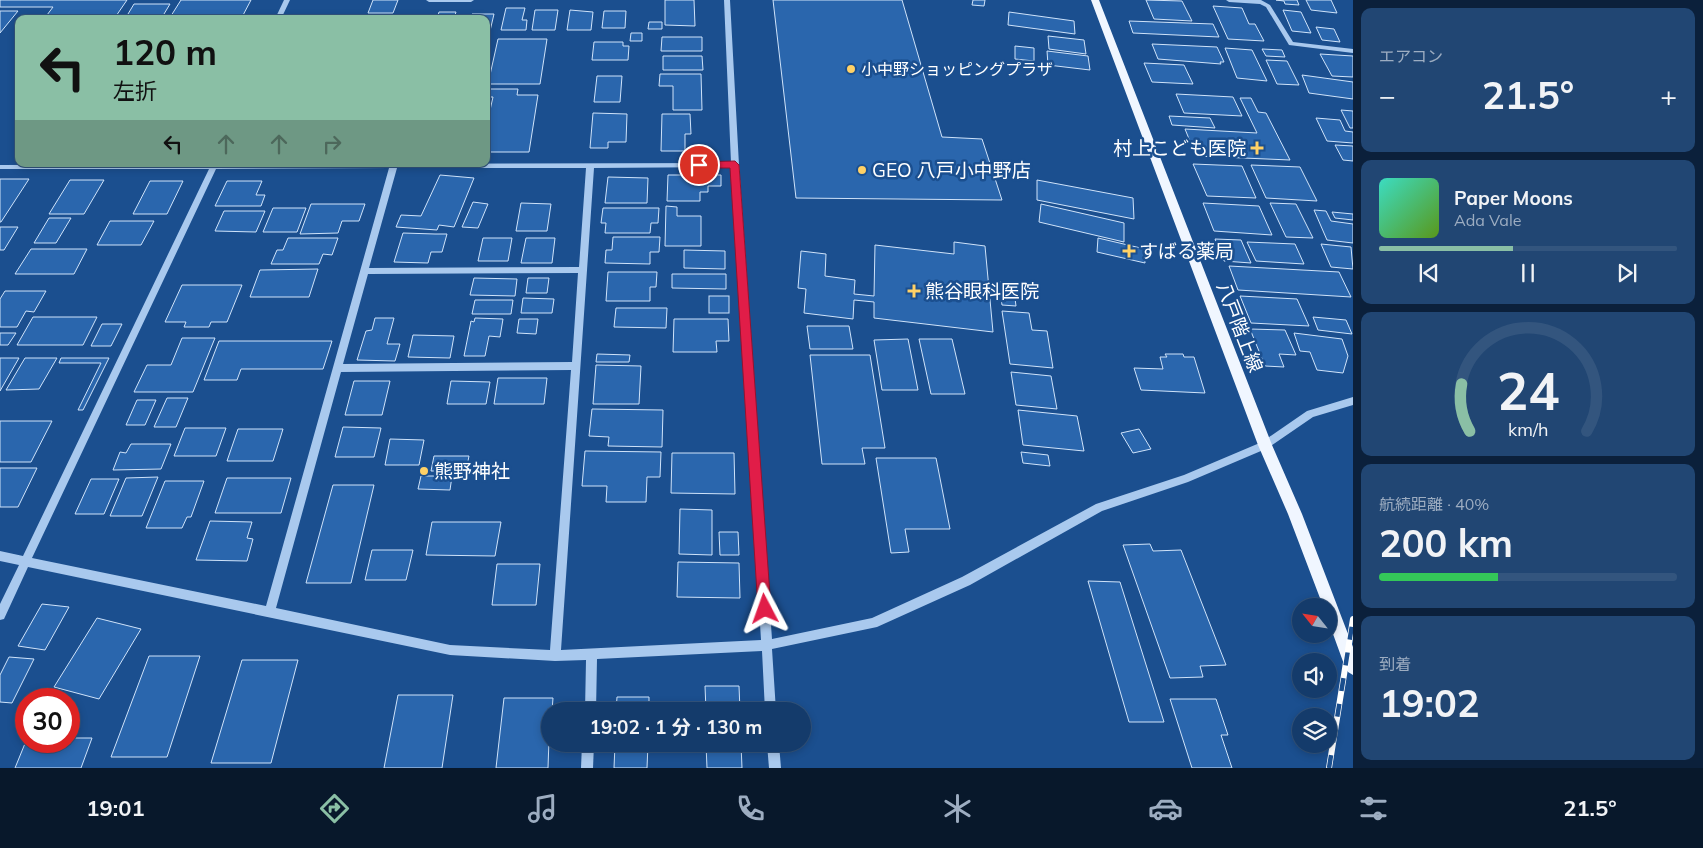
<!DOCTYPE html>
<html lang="ja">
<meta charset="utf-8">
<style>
body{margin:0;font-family:Mulish,"Noto Sans JP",sans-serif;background:#214673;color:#f1f3f6;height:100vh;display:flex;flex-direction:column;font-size:19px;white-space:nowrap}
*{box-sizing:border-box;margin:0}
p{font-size:16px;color:#9dadc1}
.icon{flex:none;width:28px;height:28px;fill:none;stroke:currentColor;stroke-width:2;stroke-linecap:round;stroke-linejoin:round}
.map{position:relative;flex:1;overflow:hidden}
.drawer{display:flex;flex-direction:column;gap:8px;padding:8px;background:#0b203b;width:350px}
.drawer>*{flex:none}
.hud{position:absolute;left:15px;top:15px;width:475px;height:152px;border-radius:10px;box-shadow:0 2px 8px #0003,0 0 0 1px #33557e;background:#8abfa5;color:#111;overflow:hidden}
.needle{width:32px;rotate:300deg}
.buttons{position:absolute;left:1292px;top:598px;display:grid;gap:10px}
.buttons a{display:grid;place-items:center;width:45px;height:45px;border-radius:50%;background:#143b6b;box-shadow:0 2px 8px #0003,0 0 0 1px #33557e;font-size:25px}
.speed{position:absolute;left:15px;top:688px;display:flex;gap:10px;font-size:25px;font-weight:700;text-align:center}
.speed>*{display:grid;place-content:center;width:65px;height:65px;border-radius:50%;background:#143b6b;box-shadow:0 2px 8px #0003,0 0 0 1px #33557e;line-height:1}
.speed .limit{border:8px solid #d22;background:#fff;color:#111}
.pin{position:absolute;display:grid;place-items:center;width:42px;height:42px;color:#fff;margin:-21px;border:2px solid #fff;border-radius:50%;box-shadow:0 1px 5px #0007}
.me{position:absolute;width:55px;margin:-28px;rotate:356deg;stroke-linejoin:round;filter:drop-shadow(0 0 4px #0008)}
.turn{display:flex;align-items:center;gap:18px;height:105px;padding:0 15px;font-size:22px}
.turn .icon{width:65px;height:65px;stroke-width:2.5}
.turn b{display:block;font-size:35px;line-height:42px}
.lanes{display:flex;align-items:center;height:48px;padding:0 15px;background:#0003;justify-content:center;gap:25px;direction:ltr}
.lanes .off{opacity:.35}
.big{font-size:38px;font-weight:700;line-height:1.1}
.drawer .card{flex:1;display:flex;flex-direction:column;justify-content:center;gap:8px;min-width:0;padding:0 18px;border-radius:10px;background:#214673}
.drawer .dial{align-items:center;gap:0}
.dial svg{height:130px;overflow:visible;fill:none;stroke:#33557e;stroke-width:7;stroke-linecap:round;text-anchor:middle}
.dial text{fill:#f1f3f6;stroke:none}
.song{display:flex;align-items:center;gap:15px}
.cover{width:60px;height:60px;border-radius:8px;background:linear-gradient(135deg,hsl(170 70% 55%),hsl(90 70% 35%))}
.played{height:5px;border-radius:2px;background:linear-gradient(90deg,#8abfa5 45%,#33557e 45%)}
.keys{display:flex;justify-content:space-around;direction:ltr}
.heat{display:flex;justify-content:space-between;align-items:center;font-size:28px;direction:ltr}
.charge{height:8px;border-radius:4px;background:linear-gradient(90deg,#34c759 40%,#33557e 0)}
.trip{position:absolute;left:541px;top:702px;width:270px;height:50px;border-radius:25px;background:#143b6b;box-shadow:0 2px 8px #0003,0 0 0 1px #33557e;font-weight:700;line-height:50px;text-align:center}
.tab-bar{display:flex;height:80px;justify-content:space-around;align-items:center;background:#08182b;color:#9dadc1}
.tab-bar .icon{width:35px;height:35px}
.tab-bar .active{color:#8abfa5}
.tab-bar b{font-size:22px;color:#f1f3f6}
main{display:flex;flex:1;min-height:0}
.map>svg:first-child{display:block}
</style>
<main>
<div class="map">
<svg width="1353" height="768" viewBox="0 0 1353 768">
<rect width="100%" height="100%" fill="#1b4f8f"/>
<!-- building -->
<g fill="#2a66ad" stroke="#cfe3fa">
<polygon points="0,0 127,0 114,19 44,19 53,7 0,7"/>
<polygon points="181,0 251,0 241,19 169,19"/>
<polygon points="373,0 398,0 393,13 368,13"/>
<polygon points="665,0 694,0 695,26 665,25"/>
<polygon points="773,0 902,0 942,137 982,139 1002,200 796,198"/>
<polygon points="973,0 985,0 984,6 972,5"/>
<polygon points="1146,0 1182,1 1192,21 1154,19"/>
<polygon points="1276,0 1297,0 1299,5 1285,4 1284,1"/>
<polygon points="1306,0 1331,0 1337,13 1311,10"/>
<polygon points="134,4 170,4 161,19 125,19"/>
<polygon points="1213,6 1242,8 1249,24 1255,24 1264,41 1228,39"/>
<polygon points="506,8 525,8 522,20 527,20 526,30 501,30"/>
<polygon points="535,10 558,10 555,30 532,30"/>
<polygon points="570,10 593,12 591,30 567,30"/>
<polygon points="1283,10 1301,12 1311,33 1292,31"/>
<polygon points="0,11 18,11 0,33"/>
<polygon points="604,11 626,11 625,28 602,28"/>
<polygon points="439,12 456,12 455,15 464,15 464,19 437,19"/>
<polygon points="1009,12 1074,21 1075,34 1008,25"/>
<polygon points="472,14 494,14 490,31 486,31 486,19 471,19"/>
<polygon points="1129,21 1213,24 1219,37 1133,33"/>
<polygon points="649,22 662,22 662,29 648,29"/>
<polygon points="1316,27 1334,29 1340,42 1322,40"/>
<polygon points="631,33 642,33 642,41 630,41"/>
<polygon points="1048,36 1084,40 1086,54 1049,49"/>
<polygon points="662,37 702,37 702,51 661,51"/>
<polygon points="498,39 547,39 540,84 488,84"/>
<polygon points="594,42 623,42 623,46 629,46 628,60 592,60"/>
<polygon points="1152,44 1217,47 1224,62 1220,62 1221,64 1158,59"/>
<polygon points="1015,46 1034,48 1034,61 1015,59"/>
<polygon points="1225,48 1252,50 1267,81 1237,78"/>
<polygon points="1262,49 1282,50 1285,57 1266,56"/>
<polygon points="1047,51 1088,56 1090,70 1048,65"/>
<polygon points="1320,54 1353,56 1353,77 1332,76"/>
<polygon points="663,56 702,56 703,70 663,70"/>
<polygon points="1266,60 1287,61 1299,85 1277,84"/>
<polygon points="1144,63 1184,65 1193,84 1152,82"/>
<polygon points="660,74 701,74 702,110 673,110 673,86 659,86"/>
<polygon points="1302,75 1353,82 1353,99 1309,93"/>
<polygon points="597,76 622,76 620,102 594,102"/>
<polygon points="486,89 518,89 517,95 538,95 529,152 486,152 486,128 493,97 486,97"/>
<polygon points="1176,94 1233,97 1242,116 1184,113"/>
<polygon points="1240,98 1251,98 1258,112 1266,113 1290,160 1196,156 1185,129 1257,133"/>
<polygon points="1341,110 1353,111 1353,128 1350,128"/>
<polygon points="593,113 627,114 626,142 608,142 608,148 590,148"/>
<polygon points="662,114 690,114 691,134 685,134 685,151 661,151"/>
<polygon points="1169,116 1210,118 1215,128 1172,125"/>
<polygon points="1316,118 1340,120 1345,131 1353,132 1353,143 1327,141"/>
<polygon points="1335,145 1353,146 1353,161 1343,160"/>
<polygon points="1193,164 1242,166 1256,198 1207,196"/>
<polygon points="1251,165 1300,167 1317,201 1266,198"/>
<polygon points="440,175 474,178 454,227 439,225 437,230 396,227 401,215 421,216"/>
<polygon points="668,175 721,175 721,186 708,186 708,192 700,192 700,201 667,201"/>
<polygon points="608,177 648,178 647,203 605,203"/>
<polygon points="0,179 29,179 1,222 0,222"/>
<polygon points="70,180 104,180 84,214 49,214"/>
<polygon points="1037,180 1133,198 1134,219 1037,200"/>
<polygon points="150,181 183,181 167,214 133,214"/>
<polygon points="227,181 262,181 256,195 265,195 261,206 215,206"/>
<polygon points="473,202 488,204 478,228 462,227"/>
<polygon points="521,203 551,204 547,231 516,231"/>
<polygon points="1203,203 1259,206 1272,235 1214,231"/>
<polygon points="1270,203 1296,204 1313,238 1286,237"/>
<polygon points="311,204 365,204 359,221 342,221 338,233 300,234"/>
<polygon points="1041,204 1124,223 1124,242 1039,222"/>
<polygon points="666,206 677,207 677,216 701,216 701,246 665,246"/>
<polygon points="273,208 306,208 297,232 263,232"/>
<polygon points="603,208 659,208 658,223 651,223 650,233 605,233 606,223 601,223"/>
<polygon points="1314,210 1326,211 1331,221 1353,224 1353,243 1327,240"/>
<polygon points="224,211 265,211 256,232 215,231"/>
<polygon points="1332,212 1353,214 1353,220 1335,218"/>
<polygon points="49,218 71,218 56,243 34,243"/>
<polygon points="110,221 154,221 141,245 97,245"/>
<polygon points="0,227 18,227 4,250 0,250"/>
<polygon points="403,233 435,234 447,234 442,252 431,252 428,263 394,262"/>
<polygon points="613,237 660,237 659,252 650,252 650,264 605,263 606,250 612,250"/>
<polygon points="288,238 338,238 332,255 323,254 319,264 271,264 277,250 283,250"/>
<polygon points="483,238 512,238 508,261 478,261"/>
<polygon points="526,238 555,238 552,263 521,263"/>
<polygon points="1098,238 1145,249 1145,263 1097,252"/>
<polygon points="1215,239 1241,240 1251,263 1224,261"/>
<polygon points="954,242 985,246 993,332 874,318 874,302 854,300 853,319 804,313 806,289 798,288 801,251 826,254 825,276 855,280 854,294 874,296 875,245 954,254"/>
<polygon points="1247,242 1295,244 1304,264 1256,261"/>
<polygon points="1321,244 1351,247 1353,269 1331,267"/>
<polygon points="31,249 87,249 74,274 15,274"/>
<polygon points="684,250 725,251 725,269 684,268"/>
<polygon points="1229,266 1339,272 1351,297 1238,290"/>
<polygon points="318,269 309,297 250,297 260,270"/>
<polygon points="608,272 657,272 656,287 650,287 650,301 606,301"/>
<polygon points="672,274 726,274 726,289 672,288"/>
<polygon points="474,278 517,279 515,296 470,295"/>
<polygon points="528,278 549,278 547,293 526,293"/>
<polygon points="999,282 1013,283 1016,306 1002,305"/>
<polygon points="182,285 242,285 227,322 211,322 209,327 184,327 186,322 165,322"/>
<polygon points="5,291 46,291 34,312 26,311 17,327 0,327 0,299"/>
<rect x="709" y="296" width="20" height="17"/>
<polygon points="1240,296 1297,299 1309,326 1251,323"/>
<polygon points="523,298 554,299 552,313 521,313"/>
<polygon points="475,300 513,300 511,314 472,314"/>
<polygon points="616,308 667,308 666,328 614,327"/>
<polygon points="1002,311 1029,313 1032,330 1047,331 1053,368 1010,364"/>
<polygon points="33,317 97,317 83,345 17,345"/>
<polygon points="1313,317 1346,320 1352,334 1318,330"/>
<polygon points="375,318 394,318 387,344 400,344 395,361 357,360 366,331 372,330"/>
<polygon points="475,318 503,319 500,337 489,336 485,356 464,356 471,321 474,322"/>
<polygon points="519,319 538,319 536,334 517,333"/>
<polygon points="674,319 728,319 729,341 716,341 717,352 673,352"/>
<polygon points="102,324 122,324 111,346 91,346"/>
<polygon points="807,326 849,326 853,349 810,349"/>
<polygon points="1250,329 1285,330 1296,355 1279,354 1284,367 1265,366"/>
<polygon points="0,333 16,333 8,345 0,345"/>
<polygon points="1294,333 1342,339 1348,356 1343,373 1317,370 1310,352 1300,351"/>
<polygon points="413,335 454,336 450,358 408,357"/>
<polygon points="182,338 215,338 193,392 134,392 147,365 171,365"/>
<polygon points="908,339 918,390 882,390 874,340"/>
<polygon points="919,339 952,339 965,394 931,394"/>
<polygon points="219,341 332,341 323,369 241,369 237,380 204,380"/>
<polygon points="597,354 630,355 629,362 596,362"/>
<polygon points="1165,354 1183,354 1184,357 1194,357 1205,393 1141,390 1134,368 1163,369 1160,357 1167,357"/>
<polygon points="810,355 870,355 885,448 862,448 865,464 822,464"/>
<polygon points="0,358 19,358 0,391"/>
<polygon points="25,358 57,358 39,389 6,390"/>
<polygon points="61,358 109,358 83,410 78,410 101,363 59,363"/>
<polygon points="596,365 641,366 639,404 593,404"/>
<polygon points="1011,372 1051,376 1057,409 1016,405"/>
<polygon points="498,378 547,378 544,404 494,404"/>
<polygon points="354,381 390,381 382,415 345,415"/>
<polygon points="451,381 490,382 486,404 447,404"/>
<polygon points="167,398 188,398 176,427 154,427"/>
<polygon points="137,400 156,400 145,425 126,425"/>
<polygon points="592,409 663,410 662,447 608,446 609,437 589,436"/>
<polygon points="1018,410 1077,416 1084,451 1023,445"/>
<polygon points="0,421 52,421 31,462 0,462"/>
<polygon points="343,427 381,428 374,457 335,457"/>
<polygon points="185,428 226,428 216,456 174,456"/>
<polygon points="238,429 283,429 273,461 227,461"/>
<polygon points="1139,429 1151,449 1133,453 1121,433"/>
<polygon points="390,439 424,440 419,465 385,465"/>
<polygon points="131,444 171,444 161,469 113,470 120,452 126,453"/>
<polygon points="585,451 661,452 660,477 647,477 646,502 606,502 607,486 582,486"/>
<polygon points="1021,452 1048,455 1050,466 1023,463"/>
<polygon points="672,453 734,453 735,494 671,493"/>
<polygon points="434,456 469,456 466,471 431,471"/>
<polygon points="876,458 936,458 950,529 905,529 909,552 891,553"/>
<polygon points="0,468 37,468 18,507 0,507"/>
<polygon points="421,476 452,476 450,490 418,489"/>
<polygon points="158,477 142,516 110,516 126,478"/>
<polygon points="227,478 291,478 281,513 215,513"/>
<polygon points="91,479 119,479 104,514 75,514"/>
<polygon points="165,481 204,481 191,517 187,517 182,528 146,528"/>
<polygon points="333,485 374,485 351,583 306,583"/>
<polygon points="680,509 712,510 712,555 679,554"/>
<polygon points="210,521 252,522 247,538 253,539 247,561 196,560"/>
<polygon points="432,522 501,522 495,556 426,555"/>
<polygon points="719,532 738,532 739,555 720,555"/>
<polygon points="1150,544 1153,551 1181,550 1226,665 1200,666 1203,677 1170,678 1123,545"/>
<polygon points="372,550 413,550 406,580 365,580"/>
<polygon points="678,562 739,563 740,598 677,597"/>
<polygon points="497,564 540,564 536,605 492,605"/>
<polygon points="1088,581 1120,582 1164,722 1129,722"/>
<polygon points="42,604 69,607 45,650 18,646"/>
<polygon points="97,618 141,629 99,699 54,687"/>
<polygon points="149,656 200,656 167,757 111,757"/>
<polygon points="9,657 34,659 12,703 0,702 0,675"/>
<polygon points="242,660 298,660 271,763 211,763"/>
<polygon points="705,686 739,686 740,711 706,711"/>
<polygon points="398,695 453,695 442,768 384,768"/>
<polygon points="617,697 649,697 649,711 616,711"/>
<polygon points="504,698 553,698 552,711 550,711 548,768 496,768"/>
<polygon points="1170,699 1216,699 1228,735 1221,735 1232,768 1192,768"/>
<polygon points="69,738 92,738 81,768 15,768 26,741 69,741"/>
<polygon points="615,744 648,744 647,768 614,768"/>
<polygon points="706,744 741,744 742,768 707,768"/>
</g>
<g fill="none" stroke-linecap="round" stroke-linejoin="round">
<!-- minor -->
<g fill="#a9c9ee" fill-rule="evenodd">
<polygon points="284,0 290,0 281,19 275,19"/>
<polygon points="426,0 474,0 471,2 429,2"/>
<path d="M 724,0 L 730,0 L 739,165 L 772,639 L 872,618 L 962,577 L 1096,504 L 1184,475 L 1262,442 L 1307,411 L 1353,397 L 1353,405 L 1313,417 L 1268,448 L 1188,482 L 1102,511 L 970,585 L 877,627 L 772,649 L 776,711 L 765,711 L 762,651 L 597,659 L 596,711 L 585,711 L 586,660 L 555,661 L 450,655 L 28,567 L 4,619 L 0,620 L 0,604 L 19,565 L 0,561 L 0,551 L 23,556 L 209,169 L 0,169 L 0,165 L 731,163 ZM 732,167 L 761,640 L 561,650 L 594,168 ZM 389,168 L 266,606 L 32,558 L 216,169 ZM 397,168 L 586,168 L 579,267 L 369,268 ZM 578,273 L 572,362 L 343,364 L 368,274 ZM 571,370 L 550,650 L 450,645 L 276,608 L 341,372 Z"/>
<polygon points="1226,0 1261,0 1270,5 1293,42 1353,49 1353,53 1289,45 1266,7 1260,4 1229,2"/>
<polygon points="582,744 594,744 593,768 581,768"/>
<polygon points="767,744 779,744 781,768 769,768"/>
</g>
<!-- major -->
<polygon fill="#f0f6ff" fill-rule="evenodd" points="1091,0 1099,0 1272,445 1302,514 1353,647 1353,675 1348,672 1345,667 1329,623 1329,606 1323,606 1288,514 1258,445"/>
<defs>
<polyline id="rail" points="1329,768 1353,619"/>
</defs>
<!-- rail casing -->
<use href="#rail" stroke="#fff" stroke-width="6"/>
<!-- rail -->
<use href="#rail" stroke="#1b4f8f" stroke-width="4.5" stroke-dasharray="13" stroke-linecap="butt"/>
</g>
<!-- route -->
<polygon fill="#e11d48" stroke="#92132f" points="735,161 739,165 771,609 769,614 765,616 760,614 758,609 730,168 699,168 694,165 699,162"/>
<!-- markers -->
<g fill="#ffd166" stroke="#1b4f8f" stroke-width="2">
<circle cx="851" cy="69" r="5"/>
<path d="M1254.5 140.5h5v5h5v5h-5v5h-5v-5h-5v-5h5z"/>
<circle cx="862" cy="170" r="5"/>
<path d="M1126.5 243.5h5v5h5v5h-5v5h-5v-5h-5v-5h5z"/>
<path d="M911.5 283.5h5v5h5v5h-5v5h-5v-5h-5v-5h5z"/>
<circle cx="424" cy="471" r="5"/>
</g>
<g text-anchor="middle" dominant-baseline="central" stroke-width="5" stroke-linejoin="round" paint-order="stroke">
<!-- far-poi labels -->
<g font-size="16" fill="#fff" stroke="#1b4f8f" text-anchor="start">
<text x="861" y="69">小中野ショッピングプラザ</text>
</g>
<!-- poi labels -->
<g font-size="19" fill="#fff" stroke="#1b4f8f" text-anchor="start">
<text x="1246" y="148" text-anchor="end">村上こども医院</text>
<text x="872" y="170">GEO 八戸小中野店</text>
<text x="1139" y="251">すばる薬局</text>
<text x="925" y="291">熊谷眼科医院</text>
<text x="434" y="471">熊野神社</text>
</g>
<!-- street labels -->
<g font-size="19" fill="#fff" stroke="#1b4f8f">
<text transform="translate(1240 327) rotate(69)">八戸階上線</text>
</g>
</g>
</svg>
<div class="buttons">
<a><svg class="needle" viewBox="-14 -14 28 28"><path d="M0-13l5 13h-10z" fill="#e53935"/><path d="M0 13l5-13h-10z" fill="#9dadc1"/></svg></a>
<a><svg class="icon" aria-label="sound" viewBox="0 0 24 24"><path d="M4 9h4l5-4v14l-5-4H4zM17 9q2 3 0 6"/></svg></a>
<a><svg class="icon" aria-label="layers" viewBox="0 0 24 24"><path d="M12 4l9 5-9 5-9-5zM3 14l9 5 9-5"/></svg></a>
</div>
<div class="speed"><div class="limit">30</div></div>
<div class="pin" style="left:699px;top:165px;background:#d93025"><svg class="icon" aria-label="arrive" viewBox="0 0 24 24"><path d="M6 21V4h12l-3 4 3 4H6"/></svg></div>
<svg class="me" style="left:765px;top:609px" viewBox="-20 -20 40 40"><path d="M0-17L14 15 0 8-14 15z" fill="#e11d48" stroke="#fff" stroke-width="4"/></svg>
<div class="trip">19:02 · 1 分 · 130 m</div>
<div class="hud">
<div class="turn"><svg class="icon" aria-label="left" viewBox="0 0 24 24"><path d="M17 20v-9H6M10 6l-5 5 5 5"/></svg><div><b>120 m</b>左折</div></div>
<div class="lanes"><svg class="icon" aria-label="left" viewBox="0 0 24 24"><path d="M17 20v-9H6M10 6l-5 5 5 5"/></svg><svg class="icon off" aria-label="ahead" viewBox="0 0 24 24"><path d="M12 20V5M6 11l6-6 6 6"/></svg><svg class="icon off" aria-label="ahead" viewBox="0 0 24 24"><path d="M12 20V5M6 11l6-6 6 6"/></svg><svg class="icon off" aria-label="right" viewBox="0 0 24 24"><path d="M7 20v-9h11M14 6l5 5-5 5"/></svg></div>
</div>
</div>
<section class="drawer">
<div class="card"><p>エアコン</p>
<div class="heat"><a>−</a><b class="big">21.5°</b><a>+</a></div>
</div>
<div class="card">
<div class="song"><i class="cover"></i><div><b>Paper Moons</b><p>Ada Vale</p></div></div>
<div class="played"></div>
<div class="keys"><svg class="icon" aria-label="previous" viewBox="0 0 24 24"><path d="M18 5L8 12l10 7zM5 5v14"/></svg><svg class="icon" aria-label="pause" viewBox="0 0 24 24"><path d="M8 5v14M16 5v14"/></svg><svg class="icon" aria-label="next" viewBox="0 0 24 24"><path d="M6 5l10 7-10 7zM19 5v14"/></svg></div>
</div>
<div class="card dial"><svg viewBox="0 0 100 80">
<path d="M14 69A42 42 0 1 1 86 69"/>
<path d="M14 69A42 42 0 0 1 9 40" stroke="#8abfa5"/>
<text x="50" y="56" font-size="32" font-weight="700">24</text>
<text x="50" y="72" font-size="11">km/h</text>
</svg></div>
<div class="card"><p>航続距離 · 40%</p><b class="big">200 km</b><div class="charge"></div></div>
<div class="card"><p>到着</p><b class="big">19:02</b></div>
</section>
</main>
<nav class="tab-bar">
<b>19:01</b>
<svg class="icon active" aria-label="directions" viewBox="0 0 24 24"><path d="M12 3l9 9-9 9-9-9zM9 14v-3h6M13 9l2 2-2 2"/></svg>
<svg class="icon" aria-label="music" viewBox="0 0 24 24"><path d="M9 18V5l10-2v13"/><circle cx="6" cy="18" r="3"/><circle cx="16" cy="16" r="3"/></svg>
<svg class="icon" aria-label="phone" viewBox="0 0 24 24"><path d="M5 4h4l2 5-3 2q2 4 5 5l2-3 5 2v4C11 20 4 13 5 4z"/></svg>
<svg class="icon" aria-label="climate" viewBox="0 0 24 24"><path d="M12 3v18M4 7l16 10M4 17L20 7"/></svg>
<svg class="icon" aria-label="car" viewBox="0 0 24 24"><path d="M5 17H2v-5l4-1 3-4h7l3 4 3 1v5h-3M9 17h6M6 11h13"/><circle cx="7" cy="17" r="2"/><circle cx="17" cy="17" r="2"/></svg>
<svg class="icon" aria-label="filters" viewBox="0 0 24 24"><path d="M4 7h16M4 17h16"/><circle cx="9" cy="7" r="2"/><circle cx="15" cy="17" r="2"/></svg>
<b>21.5°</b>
</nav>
